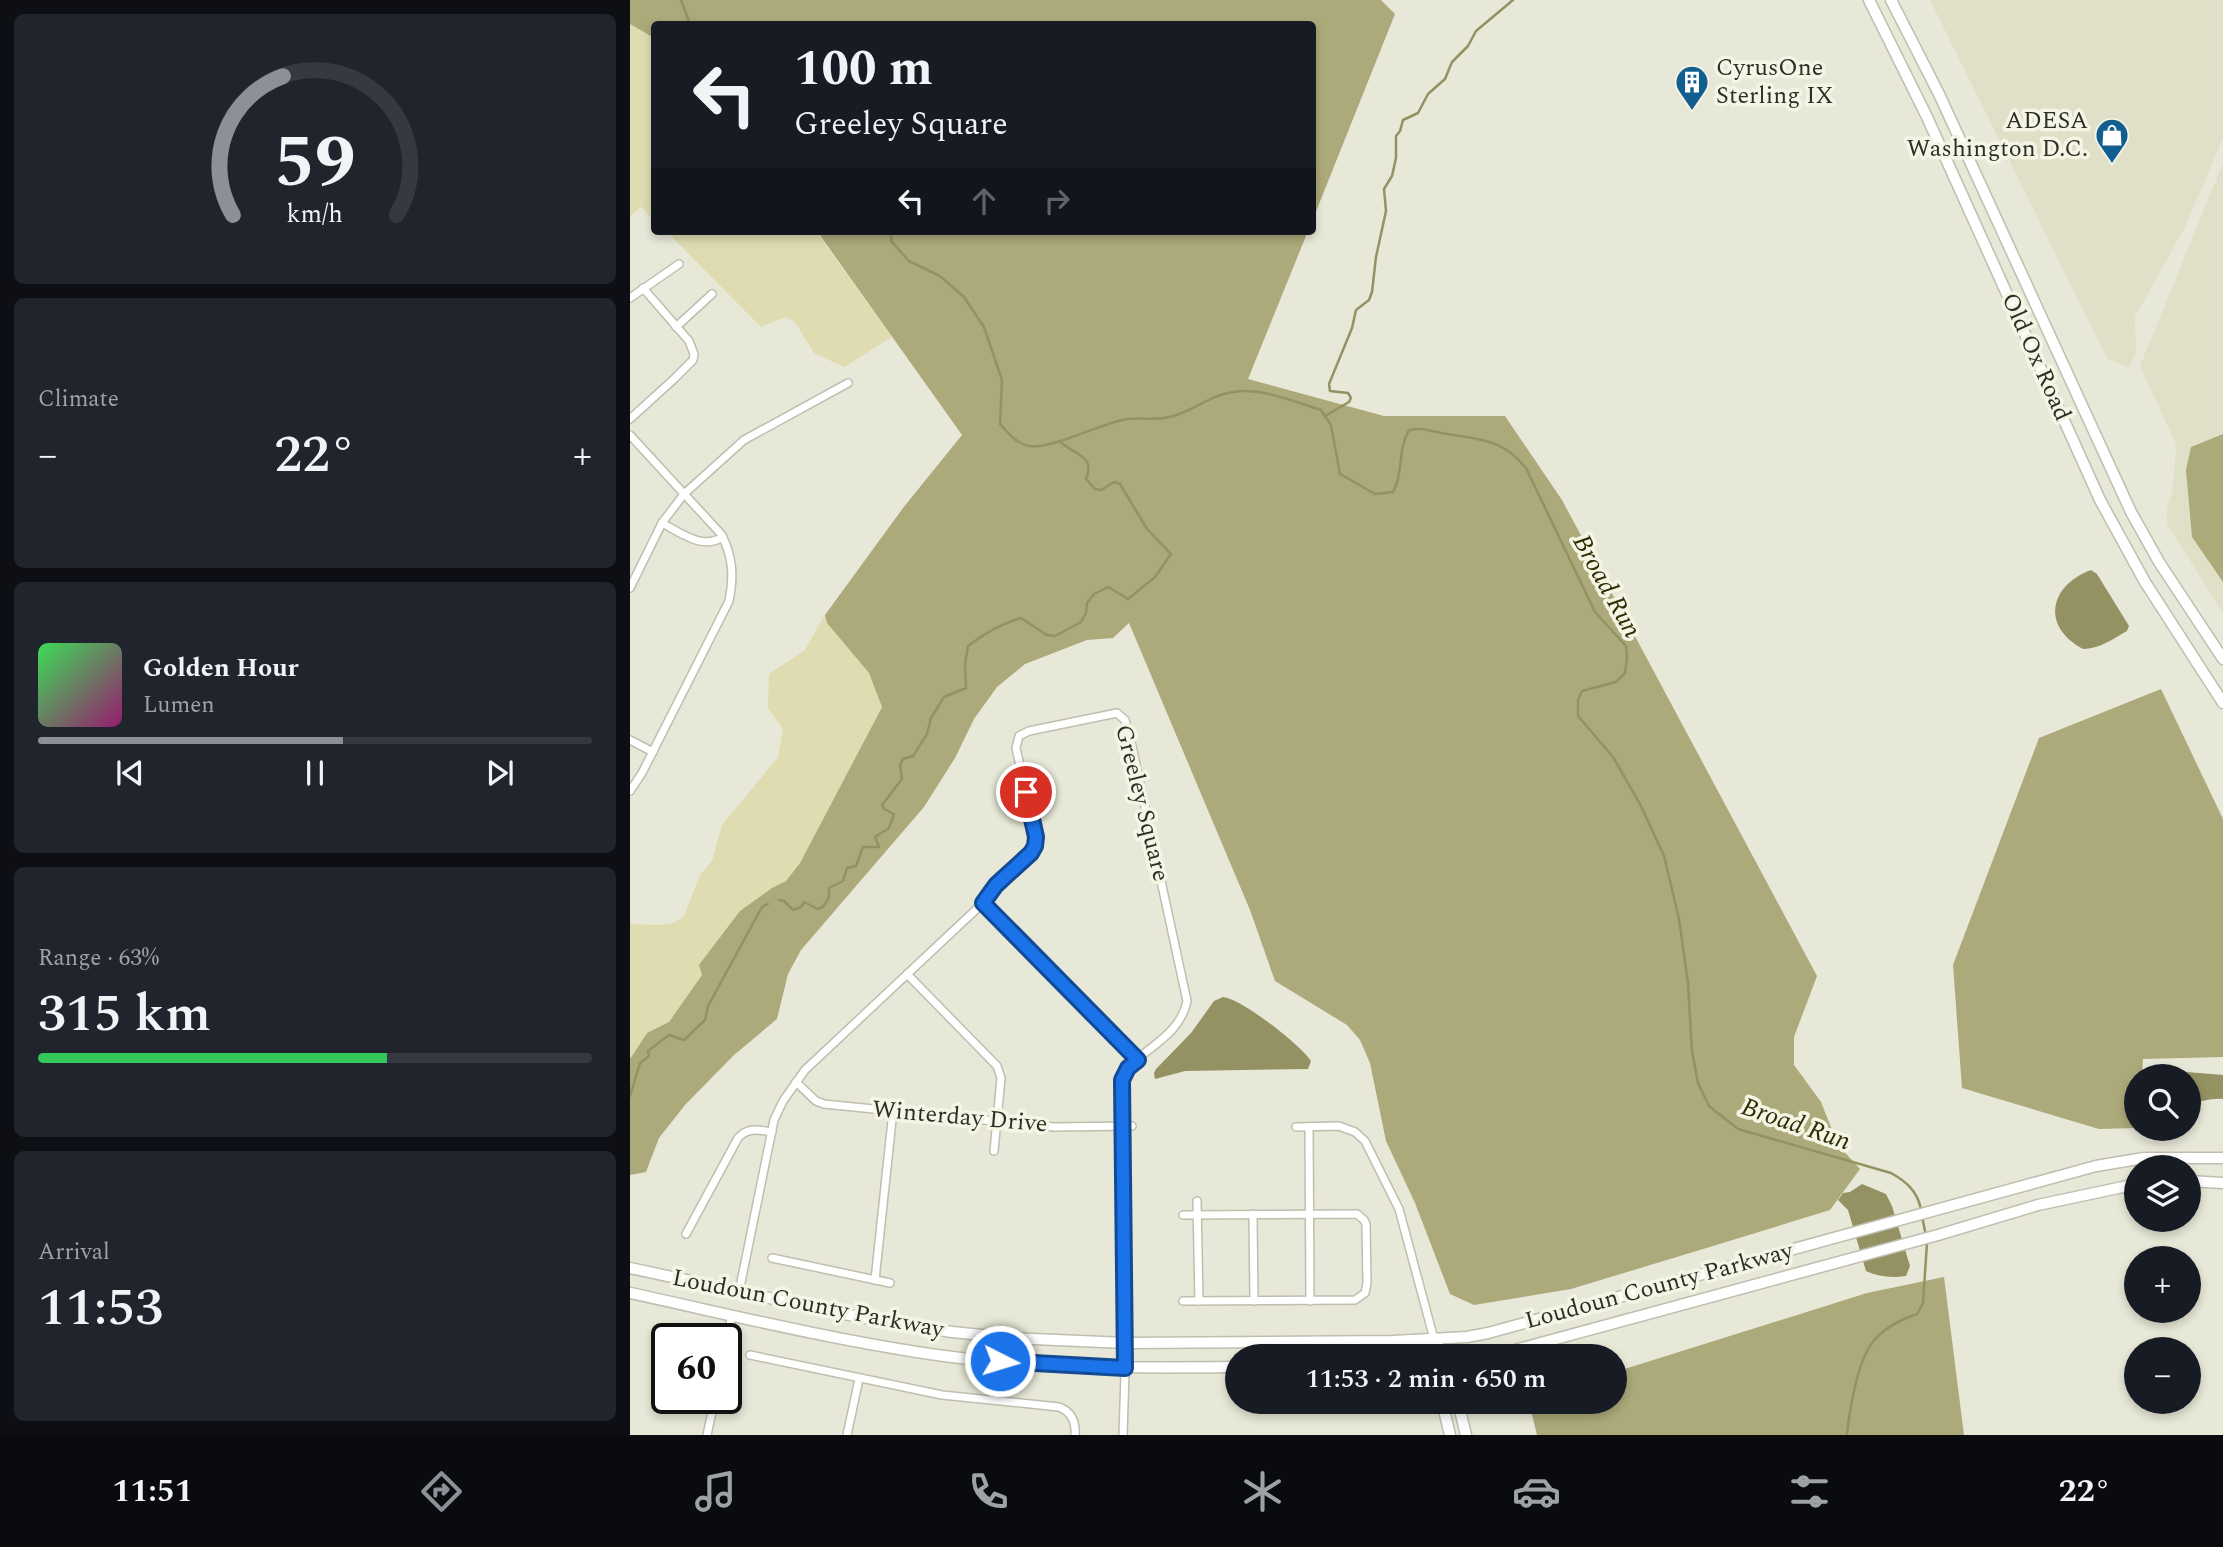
<!DOCTYPE html>
<meta charset="utf-8">
<style>
body{margin:0;font-family:Spectral,serif;background:#20242c;color:#f1f3f6;height:100vh;display:flex;flex-direction:column;font-size:26px;white-space:nowrap}
*{box-sizing:border-box;margin:0}
p{font-size:23px;color:#9ea1a6}
.icon{flex:none;width:38px;height:38px;fill:none;stroke:currentColor;stroke-width:2;stroke-linecap:round;stroke-linejoin:round}
.map{position:relative;flex:1;overflow:hidden}
.side{display:flex;flex-direction:column;gap:14px;padding:14px;background:#0d0f14;width:630px}
.side>*{flex:none}
.guide{position:absolute;left:21px;top:21px;width:665px;height:214px;border-radius:7px;box-shadow:0 4px 10px #0003;background:#171b24;color:#f1f3f6;overflow:hidden}
.buttons{position:absolute;left:1494px;top:1064px;display:grid;gap:14px}
.buttons a{display:grid;place-items:center;width:77px;height:77px;border-radius:50%;background:#171b24;box-shadow:0 4px 10px #0003;font-size:35px}
.speed{position:absolute;left:21px;top:1323px;display:flex;gap:14px;font-size:35px;font-weight:700;text-align:center}
.speed>*{display:grid;place-content:center;width:91px;height:91px;border-radius:50%;background:#171b24;box-shadow:0 4px 10px #0003;line-height:1}
.speed .limit{border:4px solid #111;border-radius:10px;background:#fff;color:#111}
.pin{position:absolute;display:grid;place-items:center;width:60px;height:60px;color:#fff;margin:-30px;border:4px solid #fff;border-radius:50%;box-shadow:0 2px 7px #0007}
.me{position:absolute;width:77px;margin:-38px;rotate:95deg;stroke-linejoin:round;filter:drop-shadow(0 0 5px #0008)}
.turn{display:flex;align-items:center;gap:24px;height:147px;padding:0 28px;font-size:32px}
.turn .icon{width:91px;height:91px;stroke-width:2.5}
.turn b{display:block;font-size:49px;line-height:60px}
.lanes{display:flex;align-items:center;height:66px;padding:0 28px;background:#0003;justify-content:center;gap:35px;direction:ltr}
.lanes .off{opacity:.35}
.big{font-size:52px;font-weight:600;line-height:1.1}
.side .card{flex:1;display:flex;flex-direction:column;justify-content:center;gap:10px;min-width:0;padding:0 24px;border-radius:10px;background:#20242c}
.side .dial{align-items:center;gap:0}
.dial svg{height:182px;overflow:visible;fill:none;stroke:#363941;stroke-width:7;stroke-linecap:round;text-anchor:middle}
.dial text{fill:#f1f3f6;stroke:none}
.song{display:flex;align-items:center;gap:21px}
.cover{width:84px;height:84px;border-radius:10px;background:linear-gradient(135deg,hsl(130 70% 55%),hsl(320 70% 35%))}
.played{height:7px;border-radius:4px;background:linear-gradient(90deg,#8c9099 55%,#363941 55%)}
.keys{display:flex;justify-content:space-around;direction:ltr}
.heat{display:flex;justify-content:space-between;align-items:center;font-size:38px;direction:ltr}
.charge{height:10px;border-radius:5px;background:linear-gradient(90deg,#34c759 63%,#363941 0)}
.trip{position:absolute;left:595px;top:1344px;width:402px;height:70px;border-radius:35px;background:#171b24;box-shadow:0 4px 10px #0003;font-weight:600;line-height:70px;text-align:center}
.dock{display:flex;height:112px;justify-content:space-around;align-items:center;background:#090b0e;color:#9ea1a6}
.dock .icon{width:49px;height:49px}
.dock .on{color:#8c9099}
.dock b{font-size:32px;color:#f1f3f6}
main{display:flex;flex:1;min-height:0}
.map>svg:first-child{display:block}
</style>
<main>
<section class="side">
<div class="card dial"><svg viewBox="0 0 100 80">
<path d="M14 69A42 42 0 1 1 86 69"/>
<path d="M14 69A42 42 0 0 1 36 8" stroke="#8c9099"/>
<text x="50" y="56" font-size="32" font-weight="700">59</text>
<text x="50" y="72" font-size="11">km/h</text>
</svg></div>
<div class="card"><p>Climate</p>
<div class="heat"><a>−</a><b class="big">22°</b><a>+</a></div>
</div>
<div class="card">
<div class="song"><i class="cover"></i><div><b>Golden Hour</b><p>Lumen</p></div></div>
<div class="played"></div>
<div class="keys"><svg class="icon" aria-label="previous" viewBox="0 0 24 24"><path d="M18 5L8 12l10 7zM5 5v14"/></svg><svg class="icon" aria-label="pause" viewBox="0 0 24 24"><path d="M8 5v14M16 5v14"/></svg><svg class="icon" aria-label="next" viewBox="0 0 24 24"><path d="M6 5l10 7-10 7zM19 5v14"/></svg></div>
</div>
<div class="card"><p>Range · 63%</p><b class="big">315 km</b><div class="charge"></div></div>
<div class="card"><p>Arrival</p><b class="big">11:53</b></div>
</section>
<div class="map">
<svg width="1593" height="1435" viewBox="0 0 1593 1435">
<rect width="100%" height="100%" fill="#e8e8d8"/>
<!-- built -->
<g fill="#e0e0c8">
<polygon points="1300,0 1593,0 1593,138 1555,227 1505,317 1506,352 1499,368 1477,358"/>
<polygon points="1593,163 1593,613 1537,524 1537,509 1543,487 1546,451 1545,442 1510,366"/>
</g>
<!-- green -->
<g fill="#dedcb0">
<polygon points="0,24 24,38 24,220 11,207 0,216"/>
<polygon points="36,231 186,231 262,337 214,367 184,353 165,322 156,317 131,327"/>
<polygon points="195,615 197,623 239,673 252,706 170,863 156,881 142,888 72,975 39,1022 17,1034 0,1061 0,924 30,925 43,923 54,916 70,875 82,861 92,825 148,757 153,729 138,708 139,674 175,650"/>
</g>
<!-- forest -->
<g fill="#aca97a">
<polygon points="0,0 751,0 765,14 683,219 682,24 24,24 24,38 0,24"/>
<polygon points="187,231 678,231 618,379 754,416 875,416 932,500 1187,976 1164,1037 1164,1065 1191,1102 1208,1145 1230,1169 1200,1210 1083,1246 941,1289 844,1305 820,1294 785,1203 756,1141 740,1063 730,1040 717,1025 645,981 620,910 499,623 483,638 457,640 395,664 367,687 344,719 325,758 294,807 171,950 158,974 147,1019 104,1055 55,1105 29,1138 16,1172 0,1175 0,1059 17,1033 39,1022 72,975 69,965 110,911 142,888 156,881 170,863 252,707 239,673 197,623 195,615 273,508 332,435"/>
<polygon points="1593,434 1593,582 1562,537 1556,470 1561,447"/>
<polygon points="1531,689 1593,819 1593,1057 1513,1059 1512,1076 1507,1076 1507,1128 1469,1129 1332,1088 1323,965 1409,738"/>
<polygon points="1314,1277 1334,1435 907,1435 899,1402 985,1402 985,1372 1237,1293"/>
</g>
<!-- water -->
<g fill="#949263">
<path d="M 1461,570 L 1467,574 L 1499,626 L 1497,631 C 1483,639 1469,649 1453,649 C 1411,626 1419,586 1461,570 Z"/>
<path d="M 593,997 C 612,999 671,1045 681,1061 L 678,1069 L 555,1071 L 525,1079 L 524,1073 L 526,1069 L 561,1033 L 584,1001 Z"/>
<path d="M 1532,1070 L 1593,1075 L 1593,1099 C 1581,1098 1572,1102 1559,1103 L 1559,1076 L 1532,1076 Z"/>
<path d="M 1232,1184 L 1256,1194 L 1262,1206 L 1280,1266 L 1276,1276 C 1261,1278 1249,1277 1236,1271 L 1218,1210 L 1208,1200 L 1213,1193 L 1220,1192 Z"/>
</g>
<g fill="none" stroke-linecap="round" stroke-linejoin="round">
<!-- stream -->
<g stroke="#949263" stroke-width="2.5">
<polyline points="51,0 60,24"/>
<path d="M 260,231 L 262,242 L 279,261 L 310,276 L 334,297 L 354,327 L 372,380 L 370,424 C 378,433 387,444 399,446 C 421,450 471,423 497,419 C 510,417 526,421 539,417 C 562,412 580,395 603,392 C 631,387 665,402 691,410 L 701,425 L 710,474 L 745,494 L 763,492 C 774,472 767,451 779,430 C 792,427 799,431 812,433 C 848,440 871,437 896,468 L 965,612 L 996,646 L 997,659 L 995,673 L 986,682 L 952,691 L 948,700 L 948,716 L 983,757 L 1010,804 L 1034,856 L 1049,919 L 1058,983 L 1062,1051 L 1068,1083 L 1079,1106 L 1108,1129 L 1261,1173 C 1277,1182 1287,1191 1291,1209"/>
<polyline points="695,416 719,402 721,398 718,393 700,391 699,384 722,328 726,310 739,300 742,292 746,257 756,211 754,189 762,176 766,158 766,136 770,131 773,120 788,113 798,94 815,79 822,62 838,46 846,31 883,0"/>
<path d="M 149,900 L 154,901 L 163,910 L 171,907 L 174,902 L 188,909 L 193,907 L 199,897 L 199,888 L 213,881 L 217,868 L 226,866 L 233,847 L 249,847 L 245,837 L 259,828 L 264,814 L 254,809 L 252,805 L 272,779 L 270,765 L 273,759 L 283,756 L 297,734 L 301,718 L 314,697 L 336,688 L 335,664 L 338,646 C 355,633 370,624 391,618 L 417,635 L 425,636 L 451,622 L 456,613 L 457,603 L 464,594 L 478,587 L 498,599 L 525,577 L 541,554 L 517,529 L 490,484 L 484,482 L 471,490 L 465,489 L 456,479 C 466,455 444,455 429,441"/>
<polyline points="0,1096 10,1063 19,1056 18,1051 39,1035 54,1040 75,1020 78,1006 132,907 138,904"/>
<polyline points="1292,1216 1296,1236"/>
<path d="M 1217,1435 C 1218,1420 1221,1406 1224,1391 C 1233,1348 1244,1329 1287,1314 L 1293,1303 L 1297,1243"/>
</g>
<defs>
<g id="street">
<polyline points="0,298 49,264"/>
<polyline points="46,327 82,294"/>
<polyline points="0,419 44,379 63,360 64,354 59,341 13,288"/>
<path d="M 0,435 L 91,534 C 103,556 104,577 99,601 L 12,773 L 0,791"/>
<path d="M 32,523 C 51,533 72,550 93,537"/>
<polyline points="0,588 32,523 54,494 114,440 218,383"/>
<polyline points="0,740 23,752"/>
<polyline points="353,903 507,1060"/>
<polyline points="277,974 367,1066 371,1078 364,1151"/>
<polyline points="166,1082 186,1101 194,1104 424,1127 502,1126"/>
<polyline points="666,1127 709,1126 725,1132 735,1141 769,1209 804,1339"/>
<polyline points="679,1127 680,1301"/>
<polyline points="567,1201 569,1301"/>
<polyline points="623,1214 624,1301"/>
<polyline points="553,1215 727,1214 734,1220 736,1224 737,1283 735,1293 725,1300 553,1301"/>
<path d="M 56,1234 L 108,1138 C 118,1127 128,1130 142,1132"/>
<polyline points="142,1258 260,1283"/>
<polyline points="245,1280 263,1111"/>
<path d="M 109,1292 L 144,1120 L 153,1101 L 175,1070 L 353,903 L 366,885 L 401,853 L 406,837 L 386,748 L 389,736 L 399,731 L 487,713 L 495,720 L 501,742 L 557,1001 C 549,1042 499,1053 492,1080 L 496,1343 L 493,1435"/>
<polyline points="96,1342 102,1315"/>
<path d="M 120,1355 L 312,1395 L 429,1407 C 442,1412 446,1422 445,1435"/>
<polyline points="77,1435 85,1398"/>
<polyline points="217,1435 229,1379"/>
</g>
<g id="primary">
<polyline points="1239,0 1297,117 1470,500 1515,582 1593,703"/>
<polyline points="1261,0 1309,94 1501,512 1529,562 1593,659"/>
<polyline points="1559,1181 1593,1183"/>
<polyline points="0,1268 224,1316 322,1332 382,1338 496,1343 763,1341 837,1337 858,1333 1466,1166 1514,1158 1593,1158"/>
<path d="M 0,1293 C 97,1314 194,1338 293,1353 C 397,1369 503,1368 607,1367"/>
<polyline points="804,1339 814,1356"/>
<polyline points="863,1356 1308,1235 1408,1205 1507,1184"/>
<polyline points="812,1402 820,1435"/>
<polyline points="828,1402 836,1435"/>
</g>
</defs>
<!-- street casing -->
<use href="#street" stroke="#bfbeaf" stroke-width="10"/>
<!-- primary casing -->
<use href="#primary" stroke="#bfbeaf" stroke-width="13"/>
<!-- street -->
<use href="#street" stroke="#fff" stroke-width="7"/>
<!-- primary -->
<use href="#primary" stroke="#fff" stroke-width="10"/>
</g>
<g fill="none" stroke-linecap="round" stroke-linejoin="round">
<defs>
<polyline id="route" points="370,1361 495,1368 492,1080 498,1068 508,1060 353,903 366,885 401,853 405,846 406,837 396,792"/>
</defs>
<!-- route casing -->
<use href="#route" stroke="#114b97" stroke-width="18"/>
<!-- route -->
<use href="#route" stroke="#1a73e8" stroke-width="12"/>
</g>
<!-- icons -->
<defs>
<symbol id="building-pin" viewBox="-11 -11 22 30"><path d="M0 17L-7.5 6A9.5 9.5 0 1 1 7.5 6Z" fill="#135e91" stroke="#f5f5e5"/><path d="M-4-6H4V6H1V3H-1V6H-4ZM-2.5-4.3h1.7v1.8h-1.7ZM.8-4.3h1.7v1.8H.8ZM-2.5-1h1.7V.8h-1.7ZM.8-1h1.7V.8H.8Z" fill="#fff"/></symbol>
<symbol id="shop-pin" viewBox="-11 -11 22 30"><path d="M0 17L-7.5 6A9.5 9.5 0 1 1 7.5 6Z" fill="#135e91" stroke="#f5f5e5"/><path d="M-5-2.5h2.3a2.7 3.5 0 0 1 5.4 0H5L5.5 6h-11ZM-1.5-2.5h3a1.5 2.3 0 0 0-3 0Z" fill="#fff"/></symbol>
</defs>
<g fill-rule="evenodd">
<use href="#building-pin" x="1043" y="63" width="38" height="52"/>
<use href="#shop-pin" x="1463" y="116" width="38" height="52"/>
</g>
<g text-anchor="middle" dominant-baseline="central" stroke-width="7" stroke-linejoin="round" paint-order="stroke">
<!-- poi labels -->
<g font-size="24" fill="#2e2e28" stroke="#f5f5e5" text-anchor="start">
<text x="1086" y="68">CyrusOne<tspan x="1086" dy="28">Sterling IX</tspan></text>
<text x="1458" y="121" text-anchor="end">ADESA<tspan x="1458" dy="28">Washington D.C.</tspan></text>
</g>
<!-- street labels -->
<g font-size="24" fill="#2e2e28" stroke="#f5f5e5">
<text transform="translate(1406 357) rotate(66)">Old Ox Road</text>
<text transform="translate(512 803) rotate(76)">Greeley Square</text>
<text transform="translate(330 1117) rotate(5)">Winterday Drive</text>
<text transform="translate(1029 1286) rotate(-15)">Loudoun County Parkway</text>
<text transform="translate(178 1304) rotate(11)">Loudoun County Parkway</text>
</g>
<!-- water labels -->
<g font-size="26" font-style="italic" fill="#302d05" stroke="#f5f5e5">
<text transform="translate(977 586) rotate(61)">Broad Run</text>
<text transform="translate(1166 1124) rotate(19)">Broad Run</text>
</g>
</g>
</svg>
<div class="buttons">
<a><svg class="icon" aria-label="search" viewBox="0 0 24 24"><circle cx="10" cy="10" r="6"/><path d="M15 15l6 6"/></svg></a>
<a><svg class="icon" aria-label="layers" viewBox="0 0 24 24"><path d="M12 4l9 5-9 5-9-5zM3 14l9 5 9-5"/></svg></a>
<a>+</a>
<a>−</a>
</div>
<div class="speed"><div class="limit">60</div></div>
<div class="pin" style="left:396px;top:792px;background:#d93025"><svg class="icon" aria-label="arrive" viewBox="0 0 24 24"><path d="M6 21V4h12l-3 4 3 4H6"/></svg></div>
<svg class="me" style="left:370px;top:1361px" viewBox="-20 -20 40 40"><circle r="17" fill="#1a73e8" stroke="#fff" stroke-width="3"/><path d="M0-11L8 9 0 5-8 9z" fill="#fff"/></svg>
<div class="trip">11:53 · 2 min · 650 m</div>
<div class="guide">
<div class="turn"><svg class="icon" aria-label="left" viewBox="0 0 24 24"><path d="M17 20v-9H6M10 6l-5 5 5 5"/></svg><div><b>100 m</b>Greeley Square</div></div>
<div class="lanes"><svg class="icon" aria-label="left" viewBox="0 0 24 24"><path d="M17 20v-9H6M10 6l-5 5 5 5"/></svg><svg class="icon off" aria-label="ahead" viewBox="0 0 24 24"><path d="M12 20V5M6 11l6-6 6 6"/></svg><svg class="icon off" aria-label="right" viewBox="0 0 24 24"><path d="M7 20v-9h11M14 6l5 5-5 5"/></svg></div>
</div>
</div>
</main>
<nav class="dock">
<b>11:51</b>
<svg class="icon on" aria-label="directions" viewBox="0 0 24 24"><path d="M12 3l9 9-9 9-9-9zM9 14v-3h6M13 9l2 2-2 2"/></svg>
<svg class="icon" aria-label="music" viewBox="0 0 24 24"><path d="M9 18V5l10-2v13"/><circle cx="6" cy="18" r="3"/><circle cx="16" cy="16" r="3"/></svg>
<svg class="icon" aria-label="phone" viewBox="0 0 24 24"><path d="M5 4h4l2 5-3 2q2 4 5 5l2-3 5 2v4C11 20 4 13 5 4z"/></svg>
<svg class="icon" aria-label="climate" viewBox="0 0 24 24"><path d="M12 3v18M4 7l16 10M4 17L20 7"/></svg>
<svg class="icon" aria-label="car" viewBox="0 0 24 24"><path d="M5 17H2v-5l4-1 3-4h7l3 4 3 1v5h-3M9 17h6M6 11h13"/><circle cx="7" cy="17" r="2"/><circle cx="17" cy="17" r="2"/></svg>
<svg class="icon" aria-label="filters" viewBox="0 0 24 24"><path d="M4 7h16M4 17h16"/><circle cx="9" cy="7" r="2"/><circle cx="15" cy="17" r="2"/></svg>
<b>22°</b>
</nav>
